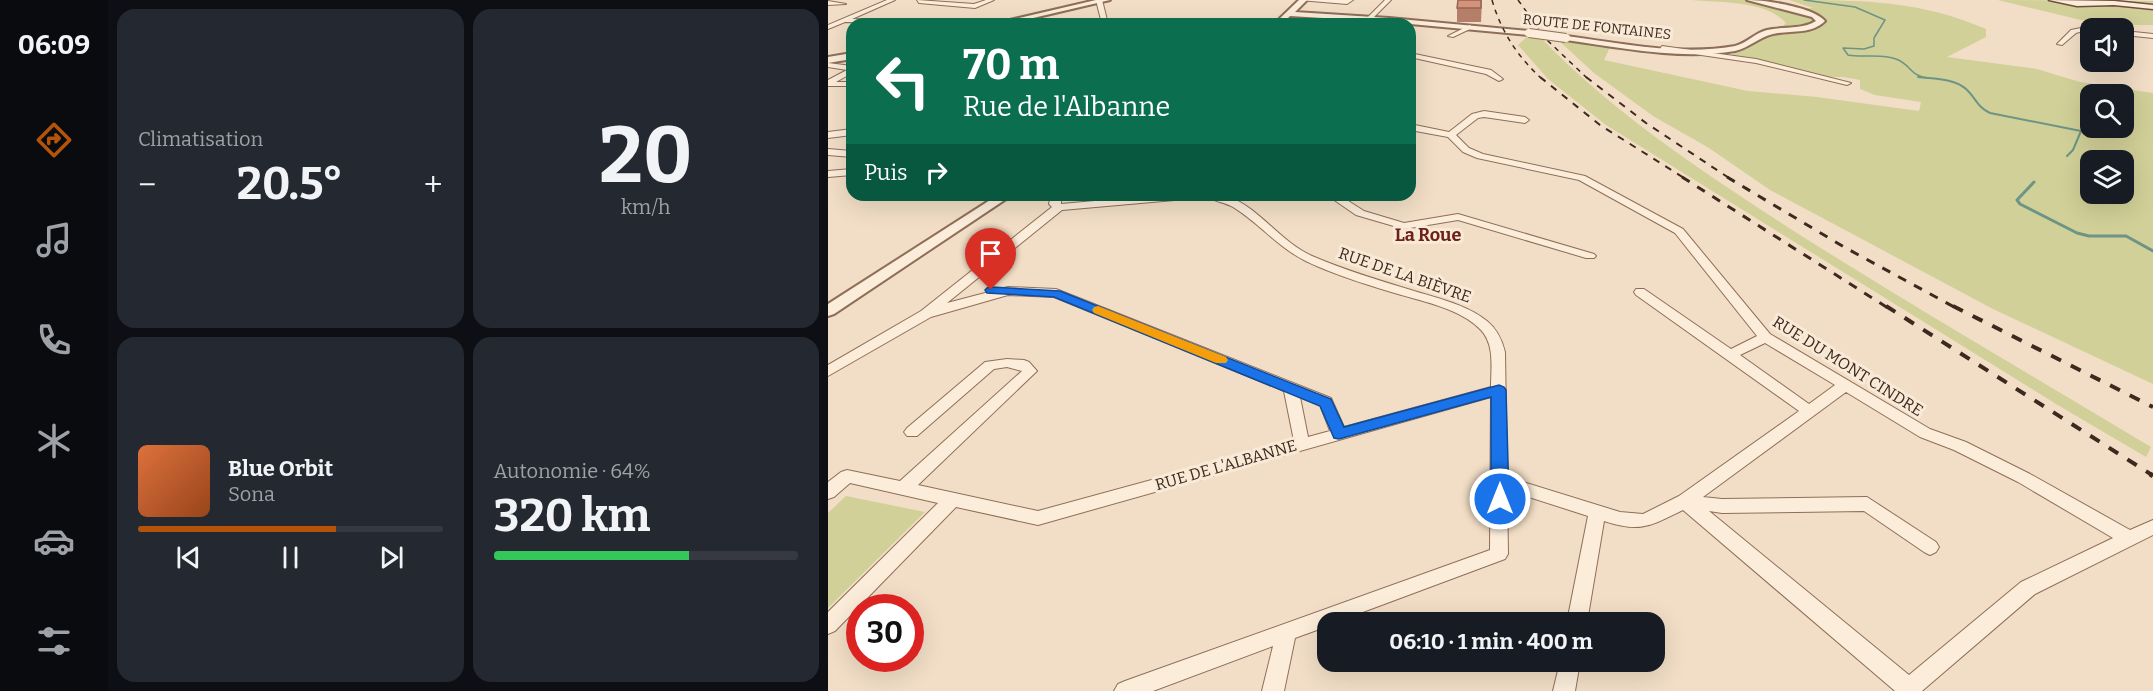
<!DOCTYPE html>
<html lang="fr">
<meta charset="utf-8">
<style>
body{margin:0;font-family:Bitter,serif;background:#242831;color:#f1f3f6;height:100vh;display:flex;flex-direction:column;font-size:22px;white-space:nowrap}
*{box-sizing:border-box;margin:0}
p{font-size:20px;color:#9ea1a6}
.icon{flex:none;width:33px;height:33px;fill:none;stroke:currentColor;stroke-width:2;stroke-linecap:round;stroke-linejoin:round}
.map{position:relative;flex:1;overflow:hidden}
.drawer{display:flex;flex-direction:column;gap:9px;padding:9px;background:#0d0f14;width:720px}
.drawer>*{flex:none}
.hud{position:absolute;left:18px;top:18px;width:570px;height:183px;border-radius:18px;box-shadow:0 6px 24px #0002;background:#0b6e4f;color:#fff;overflow:hidden}
.tools{position:absolute;left:1252px;top:18px;display:grid;gap:12px}
.tools a{display:grid;place-items:center;width:54px;height:54px;border-radius:12px;background:#171b24;box-shadow:0 6px 24px #0002;font-size:30px}
.speed{position:absolute;left:18px;top:594px;display:flex;gap:12px;font-size:30px;font-weight:700;text-align:center}
.speed>*{display:grid;place-content:center;width:78px;height:78px;border-radius:50%;background:#171b24;box-shadow:0 6px 24px #0002;line-height:1}
.speed .limit{border:9px solid #d22;background:#fff;color:#111}
.pin{position:absolute;display:grid;place-items:center;width:51px;height:51px;color:#fff;margin:-62px -26px;border-radius:50% 50% 50% 0;rotate:-45deg;box-shadow:0 0 6px #0007}
.pin .icon{rotate:45deg}
.me{position:absolute;width:66px;margin:-33px;rotate:0deg;stroke-linejoin:round;filter:drop-shadow(0 0 4px #0008)}
.turn{display:flex;align-items:center;gap:21px;height:126px;padding:0 18px;font-size:27px}
.turn .icon{width:78px;height:78px;stroke-width:2.5}
.turn b{display:block;font-size:42px;line-height:51px}
.then{display:flex;align-items:center;height:57px;padding:0 18px;background:#0003;gap:12px;font-size:22px}
.big{font-size:45px;font-weight:700;line-height:1.1}
.drawer .tile{flex:1;display:flex;flex-direction:column;justify-content:center;gap:9px;min-width:0;padding:0 21px;border-radius:18px;background:#242831}
.drawer .dial{align-items:center;gap:0}
.dial b{font-size:78px;line-height:1}
.song{display:flex;align-items:center;gap:18px}
.cover{width:72px;height:72px;border-radius:9px;background:linear-gradient(135deg,hsl(20 70% 55%),hsl(20 70% 35%))}
.played{height:6px;border-radius:3px;background:linear-gradient(90deg,#b45309 65%,#363941 65%)}
.keys{display:flex;justify-content:space-around;direction:ltr}
.heat{display:flex;justify-content:space-between;align-items:center;font-size:33px;direction:ltr}
.charge{height:9px;border-radius:4px;background:linear-gradient(90deg,#34c759 64%,#363941 0)}
.drawer .tiles{flex:1;display:grid;gap:9px;grid-template-columns:repeat(2,1fr)}
.trip{position:absolute;left:489px;top:612px;width:348px;height:60px;border-radius:18px;background:#171b24;box-shadow:0 6px 24px #0002;font-weight:700;line-height:60px;text-align:center}
main{display:flex;flex:1;min-height:0}
.dock{display:flex;flex-direction:column;width:108px;justify-content:space-around;align-items:center;background:#090b0e;color:#9ea1a6}
.dock .icon{width:42px;height:42px}
.dock .current{color:#b45309}
.dock b{font-size:27px;color:#f1f3f6}
.map>svg:first-child{display:block}
</style>
<main>
<nav class="dock">
<b>06:09</b>
<svg class="icon current" aria-label="directions" viewBox="0 0 24 24"><path d="M12 3l9 9-9 9-9-9zM9 14v-3h6M13 9l2 2-2 2"/></svg>
<svg class="icon" aria-label="music" viewBox="0 0 24 24"><path d="M9 18V5l10-2v13"/><circle cx="6" cy="18" r="3"/><circle cx="16" cy="16" r="3"/></svg>
<svg class="icon" aria-label="phone" viewBox="0 0 24 24"><path d="M5 4h4l2 5-3 2q2 4 5 5l2-3 5 2v4C11 20 4 13 5 4z"/></svg>
<svg class="icon" aria-label="climate" viewBox="0 0 24 24"><path d="M12 3v18M4 7l16 10M4 17L20 7"/></svg>
<svg class="icon" aria-label="car" viewBox="0 0 24 24"><path d="M5 17H2v-5l4-1 3-4h7l3 4 3 1v5h-3M9 17h6M6 11h13"/><circle cx="7" cy="17" r="2"/><circle cx="17" cy="17" r="2"/></svg>
<svg class="icon" aria-label="filters" viewBox="0 0 24 24"><path d="M4 7h16M4 17h16"/><circle cx="9" cy="7" r="2"/><circle cx="15" cy="17" r="2"/></svg>
</nav>
<section class="drawer">
<div class="tiles">
<div class="tile"><p>Climatisation</p>
<div class="heat"><a>−</a><b class="big">20.5°</b><a>+</a></div>
</div>
<div class="tile dial"><b>20</b><p>km/h</p></div>
<div class="tile">
<div class="song"><i class="cover"></i><div><b>Blue Orbit</b><p>Sona</p></div></div>
<div class="played"></div>
<div class="keys"><svg class="icon" aria-label="previous" viewBox="0 0 24 24"><path d="M18 5L8 12l10 7zM5 5v14"/></svg><svg class="icon" aria-label="pause" viewBox="0 0 24 24"><path d="M8 5v14M16 5v14"/></svg><svg class="icon" aria-label="next" viewBox="0 0 24 24"><path d="M6 5l10 7-10 7zM19 5v14"/></svg></div>
</div>
<div class="tile"><p>Autonomie · 64%</p><b class="big">320 km</b><div class="charge"></div></div>
</div>
</section>
<div class="map">
<svg width="1325" height="691" viewBox="0 0 1325 691">
<rect width="100%" height="100%" fill="#f2dec6"/>
<!-- green -->
<g fill="#d1d098" fill-rule="evenodd">
<path d="M 864,0 L 929,0 L 969,9 L 985,8 L 961,0 C 1033,0 1091,0 1158,29 L 1158,37 L 1119,57 L 1209,69 L 1252,82 L 1325,93 L 1325,384 L 1165,309 L 942,190 L 881,148 L 825,116 L 766,73 L 729,39 L 778,45 L 782,47 L 776,60 L 920,91 L 989,97 L 1091,111 L 1093,102 L 1047,95 L 1032,89 L 1032,80 L 1015,77 L 996,77 L 902,57 C 916,38 951,33 958,23 C 938,0 893,3 864,0 ZM 1263,94 L 1296,94 L 1296,128 L 1263,128 ZM 1263,160 L 1296,160 L 1296,194 L 1263,194 Z"/>
<polygon points="1170,0 1325,1 1325,25 1274,25"/>
<path d="M 700,36 L 712,37 C 788,116 881,176 972,235 C 1088,308 1206,377 1323,447 L 1318,457 L 1228,404 L 778,125 L 720,79 L 690,45 Z"/>
<polygon points="18,496 97,512 0,608 0,513"/>
</g>
<g fill="none" stroke-linecap="round" stroke-linejoin="round">
<!-- stream-far2 -->
<path stroke="#6d9485" stroke-width="1.5" d="M 976,0 L 1027,7 L 1057,20 L 1046,38 L 1046,46 L 1036,49 L 1015,48 L 1020,55 C 1036,58 1053,53 1068,59 C 1084,65 1080,75 1100,78"/>
<!-- stream-far1 -->
<path stroke="#6d9485" stroke-width="2" d="M 1090,77 C 1105,79 1126,78 1138,89 C 1148,98 1149,107 1162,113 L 1253,131 L 1245,150 L 1239,156"/>
<!-- stream -->
<polyline stroke="#6d9485" stroke-width="3" points="1206,182 1189,200 1192,204 1249,233 1261,236 1298,236 1325,251"/>
<defs>
<g id="minor">
<polygon points="59,0 67,0 24,19 73,20 75,23 17,22 0,29 0,25"/>
<polygon points="89,0 146,4 158,0 166,0 147,8 91,3"/>
<polygon points="268,0 274,0 280,24 274,24"/>
<polygon points="471,0 525,0 519,4"/>
<polygon points="557,0 563,0 543,20 539,20 539,18"/>
<polygon points="0,1 18,4 0,5"/>
<polygon points="642,25 644,28 625,37 620,36"/>
<polygon points="1258,27 1266,28 1248,33 1234,45 1229,44 1243,30"/>
<polygon points="1296,31 1325,34 1325,38 1296,35"/>
<polygon points="834,46 928,59 1023,83 1019,85 928,63 832,49"/>
<polygon points="582,53 663,70 675,79 671,81 658,74 582,57"/>
<polygon points="0,63 24,66 24,73 8,82 24,82 24,86 0,86 0,80 19,70 0,67"/>
<path d="M 656,111 L 697,117 L 701,120 L 697,123 L 656,117 L 650,118 L 628,135 L 641,148 L 655,154 L 757,176 L 855,229 L 942,334 L 1102,429 L 1138,442 L 1202,474 L 1302,530 L 1325,520 L 1325,535 L 1207,594 L 1094,691 L 1067,691 L 855,510 C 822,526 813,533 776,521 L 759,622 L 739,622 L 760,516 L 679,490 L 680,554 L 677,559 L 508,622 L 500,622 L 500,626 L 467,638 L 456,691 L 434,691 L 445,646 L 325,691 L 286,691 L 290,684 L 297,681 L 662,550 L 663,397 L 210,525 L 128,507 L 7,631 L 0,634 L 0,612 L 110,503 L 22,483 L 6,497 L 0,499 L 0,482 L 13,472 L 19,470 L 72,481 L 194,371 L 179,367 L 166,369 L 89,436 L 79,436 L 76,432 L 79,428 L 157,362 L 179,359 L 196,360 L 201,362 L 209,371 L 90,485 L 210,511 L 466,441 L 456,391 L 226,297 L 180,295 L 103,317 L 0,376 L 0,365 L 93,311 L 224,207 L 221,204 L 223,195 L 233,195 L 233,204 L 334,195 L 374,195 L 369,198 L 234,210 L 119,303 L 180,287 L 228,289 L 503,398 L 516,427 L 663,387 C 663,368 667,345 653,330 C 633,309 597,302 570,294 C 543,286 517,278 491,267 C 452,252 438,228 405,207 C 396,202 384,201 376,195 C 383,195 392,194 399,196 C 432,208 452,242 484,256 C 516,270 550,280 583,290 C 608,298 638,304 659,321 C 669,329 674,340 677,352 L 679,477 L 792,512 L 815,514 L 851,496 L 971,411 L 808,295 L 806,292 L 808,289 L 816,289 L 903,349 L 929,336 L 847,233 L 751,180 L 649,158 L 635,152 L 620,137 L 582,130 L 582,124 L 621,132 L 644,114 ZM 937,343 L 1007,385 L 981,404 L 912,355 ZM 1018,392 L 1092,437 L 1126,450 L 1190,482 L 1285,538 L 1193,582 L 1081,675 L 881,511 L 894,513 L 1036,511 L 1096,552 L 1102,555 L 1108,552 L 1111,547 L 1108,542 L 1039,497 L 894,499 L 875,497 ZM 472,397 L 492,405 L 502,431 L 480,437 Z"/>
<polygon points="24,129 24,135 0,138 0,132"/>
<polygon points="0,149 24,151 24,157 0,155"/>
<polygon points="24,169 24,175 0,177 0,171"/>
<polygon points="499,195 511,195 536,211 576,223 630,214 766,254 768,256 766,258 758,258 630,220 576,229 528,215"/>
<polygon points="732,662 752,662 747,691 725,691"/>
</g>
<g id="tertiary">
<polygon points="268,0 282,0 180,24 165,24"/>
<polygon points="471,0 479,0 467,12 561,18 701,31 705,33 701,35 561,22 462,16 454,24 446,24"/>
<path d="M 919,0 C 938,0 985,7 997,21 C 983,35 962,30 945,34 C 931,37 921,48 907,51 C 852,60 793,48 738,40 L 734,38 L 738,36 C 792,43 852,56 907,46 C 919,43 927,33 939,30 C 955,26 974,30 988,21 L 984,17 Z"/>
<polygon points="24,53 24,59 0,63 0,57"/>
<polygon points="170,195 184,195 6,314 0,316 0,304"/>
</g>
<polygon id="secondary" points="1221,0 1286,1 1325,5 1325,9 1286,5 1249,6"/>
</defs>
<!-- minor casing -->
<use href="#minor" stroke="#8f6e59" stroke-width="2"/>
<!-- tertiary casing -->
<use href="#tertiary" stroke="#8f6e59" stroke-width="4"/>
<!-- secondary casing -->
<use href="#secondary" stroke="#714f3c" stroke-width="3"/>
<!-- minor -->
<use href="#minor" fill="#fbedda" fill-rule="evenodd"/>
<!-- tertiary -->
<use href="#tertiary" fill="#fbedda" fill-rule="evenodd"/>
<!-- secondary -->
<use href="#secondary" fill="#fbedda" fill-rule="evenodd"/>
<!-- rail-far4 -->
<g stroke="#3e291e" stroke-width="1.5" stroke-dasharray="5 5" stroke-linecap="butt">
<path d="M 664,0 C 673,31 689,56 713,78"/>
<polyline points="690,0 720,41 759,78"/>
</g>
<!-- rail-far3 -->
<g stroke="#3e291e" stroke-width="2" stroke-dasharray="7 7" stroke-linecap="butt">
<polyline points="712,77 772,125 856,178"/>
<polyline points="758,77 818,123 901,178"/>
</g>
<!-- rail-far2 -->
<g stroke="#3e291e" stroke-width="3" stroke-dasharray="9 9" stroke-linecap="butt">
<polyline points="854,177 1060,308"/>
<polyline points="899,177 1016,247 1128,308"/>
</g>
<!-- rail-far1 -->
<g stroke="#3e291e" stroke-width="4" stroke-dasharray="11 11" stroke-linecap="butt">
<polyline points="1058,306 1324,475"/>
<polyline points="1125,306 1325,407"/>
</g>
<!-- rail -->
<polyline stroke="#3e291e" stroke-width="5" stroke-dasharray="14 14" stroke-linecap="butt" points="1322,474 1325,476"/>
<defs>
<polyline id="tertiary-bridge" points="701,33 738,38"/>
</defs>
<!-- tertiary-bridge casing -->
<use href="#tertiary-bridge" stroke="#8f6e59" stroke-width="10" stroke-linecap="butt"/>
<!-- tertiary-bridge -->
<use href="#tertiary-bridge" stroke="#fbedda" stroke-width="8"/>
</g>
<!-- wall -->
<polygon fill="#b57e68" points="654,0 653,22 629,22 629,8"/>
<!-- building -->
<polygon fill="#d39279" stroke="#946655" stroke-width="1.5" points="630,0 653,0 653,8 629,8"/>
<!-- route -->
<polygon fill="#1a73e8" stroke="#114b97" stroke-width="1.5" points="163,287 232,291 503,399 516,427 671,385 676,387 678,390 681,499 678,504 672,506 666,504 663,499 663,397 511,439 506,438 492,406 226,297 159,293 157,290 159,288"/>
<!-- slow -->
<polygon fill="#f59e0b" points="270,306 398,357 400,360 398,363 388,363 266,313 264,310 266,307"/>
<g text-anchor="middle" dominant-baseline="central" stroke-width="6" stroke-linejoin="round" paint-order="stroke">
<!-- far-street labels -->
<g font-size="14" fill="#3e291e" stroke="#f8ead6">
<text transform="translate(769 27) rotate(6)">ROUTE DE FONTAINES</text>
</g>
<!-- street labels -->
<g font-size="16" fill="#3e291e" stroke="#f8ead6">
<text transform="translate(577 275) rotate(19)">RUE DE LA BIÈVRE</text>
<text transform="translate(1020 366) rotate(32)">RUE DU MONT CINDRE</text>
<text transform="translate(398 465) rotate(-16)">RUE DE L'ALBANNE</text>
</g>
<!-- neighbourhood labels -->
<g font-size="18" font-weight="bold" fill="#6e201a" stroke="#f8ead6">
<text x="600" y="235">La Roue</text>
</g>
</g>
</svg>
<div class="tools">
<a><svg class="icon" aria-label="sound" viewBox="0 0 24 24"><path d="M4 9h4l5-4v14l-5-4H4zM17 9q2 3 0 6"/></svg></a>
<a><svg class="icon" aria-label="search" viewBox="0 0 24 24"><circle cx="10" cy="10" r="6"/><path d="M15 15l6 6"/></svg></a>
<a><svg class="icon" aria-label="layers" viewBox="0 0 24 24"><path d="M12 4l9 5-9 5-9-5zM3 14l9 5 9-5"/></svg></a>
</div>
<div class="speed"><div class="limit">30</div></div>
<div class="pin" style="left:163px;top:290px;background:#d93025"><svg class="icon" aria-label="arrive" viewBox="0 0 24 24"><path d="M6 21V4h12l-3 4 3 4H6"/></svg></div>
<svg class="me" style="left:672px;top:499px" viewBox="-20 -20 40 40"><circle r="17" fill="#1a73e8" stroke="#fff" stroke-width="3"/><path d="M0-11L8 9 0 5-8 9z" fill="#fff"/></svg>
<div class="trip">06:10 · 1 min · 400 m</div>
<div class="hud">
<div class="turn"><svg class="icon" aria-label="left" viewBox="0 0 24 24"><path d="M17 20v-9H6M10 6l-5 5 5 5"/></svg><div><b>70 m</b>Rue de l'Albanne</div></div>
<div class="then">Puis<svg class="icon" aria-label="right" viewBox="0 0 24 24"><path d="M7 20v-9h11M14 6l5 5-5 5"/></svg></div>
</div>
</div>
</main>
